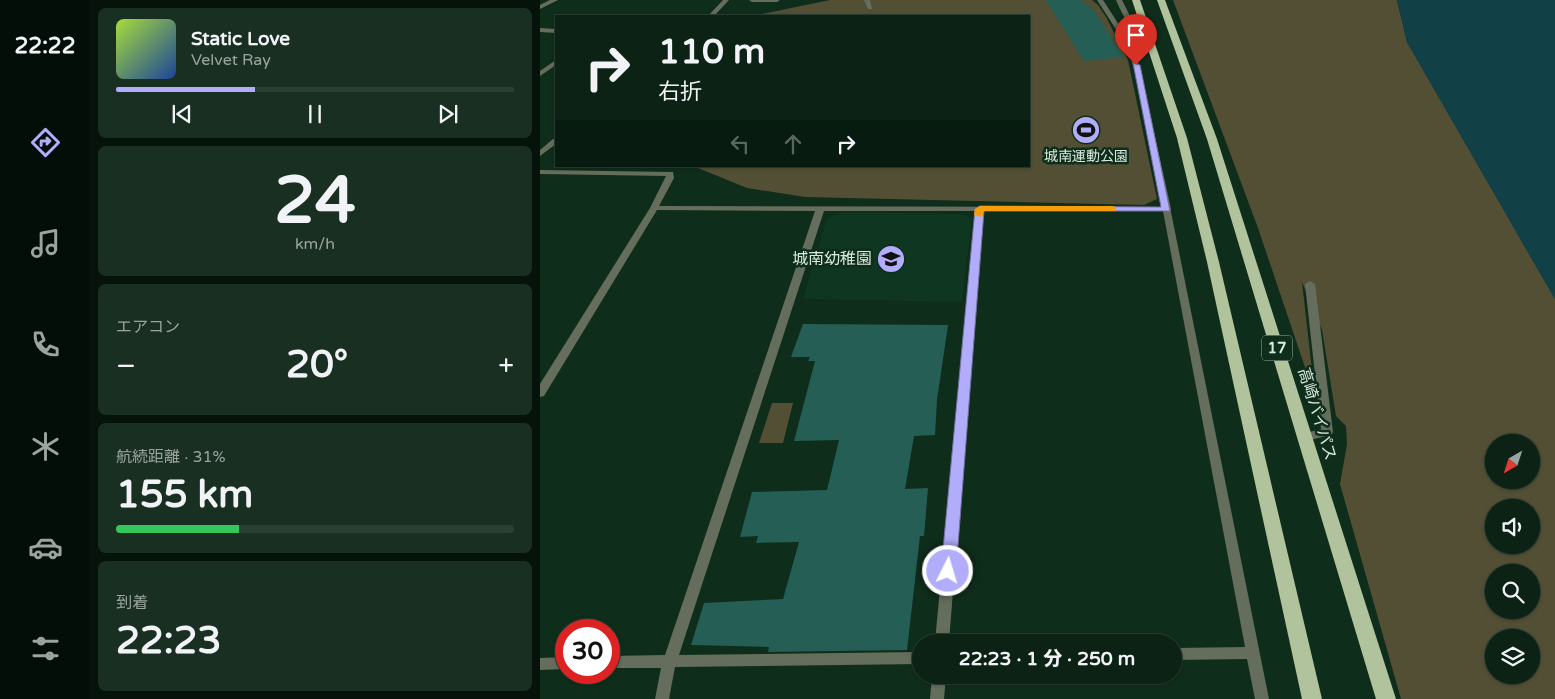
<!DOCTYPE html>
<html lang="ja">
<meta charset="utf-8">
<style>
body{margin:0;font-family:"Varela Round","Noto Sans JP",sans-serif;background:#192f22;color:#f1f3f6;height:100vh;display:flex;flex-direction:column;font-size:19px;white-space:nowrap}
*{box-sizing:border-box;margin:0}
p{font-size:16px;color:#9aa4a0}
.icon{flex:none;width:28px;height:28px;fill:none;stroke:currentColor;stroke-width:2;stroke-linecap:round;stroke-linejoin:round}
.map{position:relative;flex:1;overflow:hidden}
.sheet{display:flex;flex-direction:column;gap:8px;padding:8px;background:#06130b;width:450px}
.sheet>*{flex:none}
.hud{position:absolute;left:15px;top:15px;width:475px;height:152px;border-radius:0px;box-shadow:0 1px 4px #0004,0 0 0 1px #2b3f34;background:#0b2214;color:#f1f3f6;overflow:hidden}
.needle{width:32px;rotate:219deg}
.tools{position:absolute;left:945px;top:434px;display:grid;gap:10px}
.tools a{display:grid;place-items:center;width:55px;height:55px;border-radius:50%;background:#0b2214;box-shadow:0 1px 4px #0004,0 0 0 1px #2b3f34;font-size:25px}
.speed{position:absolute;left:15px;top:619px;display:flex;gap:10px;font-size:25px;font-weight:700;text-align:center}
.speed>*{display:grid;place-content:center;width:65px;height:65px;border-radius:50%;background:#0b2214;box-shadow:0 1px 4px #0004,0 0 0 1px #2b3f34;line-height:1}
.speed .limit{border:8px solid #d22;background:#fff;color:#111}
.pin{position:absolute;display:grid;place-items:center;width:42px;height:42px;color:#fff;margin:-51px -21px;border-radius:50% 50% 50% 0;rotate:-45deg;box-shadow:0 0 5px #0007}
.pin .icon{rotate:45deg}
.me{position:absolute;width:55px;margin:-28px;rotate:5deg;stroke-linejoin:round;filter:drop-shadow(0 0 4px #0008)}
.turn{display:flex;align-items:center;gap:18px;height:105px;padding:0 20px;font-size:22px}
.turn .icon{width:65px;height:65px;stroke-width:2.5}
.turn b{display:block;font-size:35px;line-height:42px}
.lanes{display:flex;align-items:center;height:48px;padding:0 20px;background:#0003;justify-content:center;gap:25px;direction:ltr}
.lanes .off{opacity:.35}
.big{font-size:38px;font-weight:800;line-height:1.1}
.sheet .tile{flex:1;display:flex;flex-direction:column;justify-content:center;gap:8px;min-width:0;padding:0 18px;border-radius:8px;background:#192f22}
.sheet .dial{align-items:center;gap:0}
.dial b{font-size:65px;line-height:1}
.song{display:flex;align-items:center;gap:15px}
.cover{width:60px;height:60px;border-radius:8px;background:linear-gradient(135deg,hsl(80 70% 55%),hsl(220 70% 35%))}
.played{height:5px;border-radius:2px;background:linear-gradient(90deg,#b1adfa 35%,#2b3f34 35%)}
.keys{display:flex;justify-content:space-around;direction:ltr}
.heat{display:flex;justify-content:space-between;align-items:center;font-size:28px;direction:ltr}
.charge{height:8px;border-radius:4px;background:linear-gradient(90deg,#34c759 31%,#2b3f34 0)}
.trip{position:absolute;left:372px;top:634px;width:270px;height:50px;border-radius:25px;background:#0b2214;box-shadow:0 1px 4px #0004,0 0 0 1px #2b3f34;font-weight:800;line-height:50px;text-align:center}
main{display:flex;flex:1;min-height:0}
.dock{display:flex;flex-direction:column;width:90px;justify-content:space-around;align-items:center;background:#040e08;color:#9aa4a0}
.dock .icon{width:35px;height:35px}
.dock .on{color:#b1adfa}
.dock b{font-size:22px;color:#f1f3f6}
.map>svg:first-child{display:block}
</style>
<main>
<nav class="dock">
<b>22:22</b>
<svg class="icon on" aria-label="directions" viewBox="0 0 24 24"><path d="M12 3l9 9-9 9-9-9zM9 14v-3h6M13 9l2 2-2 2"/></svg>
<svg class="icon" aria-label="music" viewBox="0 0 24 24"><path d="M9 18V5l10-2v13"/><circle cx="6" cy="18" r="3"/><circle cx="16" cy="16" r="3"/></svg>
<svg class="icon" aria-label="phone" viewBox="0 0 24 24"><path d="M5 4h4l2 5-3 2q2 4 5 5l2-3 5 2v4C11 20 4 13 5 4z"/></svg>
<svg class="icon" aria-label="climate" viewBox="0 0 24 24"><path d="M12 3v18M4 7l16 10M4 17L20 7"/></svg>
<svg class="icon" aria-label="car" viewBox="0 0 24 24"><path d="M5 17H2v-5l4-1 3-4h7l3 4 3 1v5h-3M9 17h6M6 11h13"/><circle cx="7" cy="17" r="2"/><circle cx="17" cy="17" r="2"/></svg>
<svg class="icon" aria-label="filters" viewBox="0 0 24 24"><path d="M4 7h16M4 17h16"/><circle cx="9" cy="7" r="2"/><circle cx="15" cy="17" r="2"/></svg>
</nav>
<section class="sheet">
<div class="tile">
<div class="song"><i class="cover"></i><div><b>Static Love</b><p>Velvet Ray</p></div></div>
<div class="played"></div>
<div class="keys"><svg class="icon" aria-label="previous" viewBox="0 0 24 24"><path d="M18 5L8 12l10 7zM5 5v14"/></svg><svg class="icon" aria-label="pause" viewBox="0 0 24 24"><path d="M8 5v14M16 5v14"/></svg><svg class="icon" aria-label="next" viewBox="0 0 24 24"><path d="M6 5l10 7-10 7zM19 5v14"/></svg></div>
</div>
<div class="tile dial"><b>24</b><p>km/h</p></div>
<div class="tile"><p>エアコン</p>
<div class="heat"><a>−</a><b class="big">20°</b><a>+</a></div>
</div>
<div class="tile"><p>航続距離 · 31%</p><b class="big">155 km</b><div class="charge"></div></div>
<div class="tile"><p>到着</p><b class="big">22:23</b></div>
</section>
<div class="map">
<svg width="1015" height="699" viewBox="0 0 1015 699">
<rect width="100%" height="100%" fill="#0f2d1b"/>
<!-- built -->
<polygon fill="#0f3620" points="300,212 423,214 432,219 422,302 263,299 287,219"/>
<!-- green -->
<g fill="#524f35" fill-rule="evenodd">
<polygon points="290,0 552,0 558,5 566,17 588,60 617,199 604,205 265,197 207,188 153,166 489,166 489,16 212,16"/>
<path d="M 633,0 L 857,0 L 867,42 L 1015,299 L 1015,699 L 861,699 L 800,484 L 807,444 L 806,426 L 796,416 L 782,330 L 762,282 L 775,397 L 718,228 ZM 954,442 L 991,442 L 991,480 L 954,480 ZM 954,508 L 991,508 L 991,545 L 954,545 ZM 954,572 L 991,572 L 991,610 L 954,610 ZM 954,638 L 991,638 L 991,675 L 954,675 Z"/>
<polygon points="232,403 253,403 243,443 219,443"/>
</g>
<!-- water -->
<polygon fill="#114046" points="857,0 1015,0 1015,299 867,42"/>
<!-- building -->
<g fill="#245e54">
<polygon points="506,0 540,0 554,10 584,57 544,61"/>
<polygon points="263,324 408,325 397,400 395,435 374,436 365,489 388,488 384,536 380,536 367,650 228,652 229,647 151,645 164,603 243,599 259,542 216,543 218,536 200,537 212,492 287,490 299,440 254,441 275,361 268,361 270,357 251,357"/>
</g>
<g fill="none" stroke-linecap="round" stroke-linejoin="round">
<!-- service -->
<g fill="#656d5c" fill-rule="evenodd">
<polygon points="324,0 330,0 332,9 328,9"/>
<polygon points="557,0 563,0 594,48 601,73 631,209 630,211 624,211 623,209 595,73 588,48"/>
<polygon points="770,281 775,284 793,432 791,435 766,441 762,440 760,437 762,434 781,429 765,284"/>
</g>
<!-- minor -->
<g fill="#656d5c" fill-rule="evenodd">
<polygon points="10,0 18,0 0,9 0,5"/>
<polygon points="183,0 189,0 174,16 168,16"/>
<polygon points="0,28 16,29 16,33 0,32"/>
<polygon points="16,60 16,65 0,76 0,71"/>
<polygon points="13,139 16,139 16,144 0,156 0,150"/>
<polygon points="0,170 133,172 134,178 119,206 630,207 729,699 715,699 707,659 634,660 634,648 705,647 623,211 443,211 409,642 395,642 435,211 284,211 139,655 381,652 381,664 135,667 129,699 115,699 121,668 69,668 69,656 125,655 275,211 117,210 4,396 0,397 0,384 110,208 126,176 0,174"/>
<polygon points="26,657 26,669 0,670 0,658"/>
<polygon points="392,675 406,675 404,699 390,699"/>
</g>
<!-- tertiary -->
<g fill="#656d5c" fill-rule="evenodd">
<polygon points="209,0 240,0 237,2 212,2"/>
<path d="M 576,0 L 582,0 L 595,26 L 615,49 L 615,51 L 611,51 C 596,36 584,20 576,0 Z"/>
</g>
<!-- trunk -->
<g fill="#b0c39c" fill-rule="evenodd">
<polygon points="592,0 600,0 647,138 679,262 782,699 762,699 667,262 637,138"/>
<polygon points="617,0 625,0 677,139 856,699 836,699 667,139"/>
</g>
</g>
<!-- route -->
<polygon fill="#b1adfa" stroke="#7370a2" points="593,63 600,65 630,211 444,211 416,571 413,575 408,577 403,575 401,571 435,209 440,206 621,207"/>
<!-- slow -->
<polygon fill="#f59e0b" points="572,206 576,207 576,211 444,211 442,217 434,215 435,209 440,206"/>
<!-- icons -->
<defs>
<symbol id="stadium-disc" viewBox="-11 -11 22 22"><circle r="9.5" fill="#b1adfa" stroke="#0f2d1b"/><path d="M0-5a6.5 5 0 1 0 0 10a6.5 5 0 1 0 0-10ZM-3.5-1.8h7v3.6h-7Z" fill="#111"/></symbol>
<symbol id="school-disc" viewBox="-11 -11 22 22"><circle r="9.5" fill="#b1adfa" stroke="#0f2d1b"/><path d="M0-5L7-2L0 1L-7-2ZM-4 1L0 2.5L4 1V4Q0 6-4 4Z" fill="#111"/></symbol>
</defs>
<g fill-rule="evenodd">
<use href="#stadium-disc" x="530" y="114" width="32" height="32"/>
<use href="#school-disc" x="335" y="243" width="32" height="32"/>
</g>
<g text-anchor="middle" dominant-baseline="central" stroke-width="5" stroke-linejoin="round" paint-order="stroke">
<!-- far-poi labels -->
<g font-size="14" fill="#d8e9dd" stroke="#0f2d1b">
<text x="546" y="156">城南運動公園</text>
</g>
<!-- shield labels -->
<rect fill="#0f2d1b" stroke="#9cb1a3" stroke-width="1" x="722" y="335.5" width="30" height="25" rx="4"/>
<g font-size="15" font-weight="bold" fill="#d8e9dd">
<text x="737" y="348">17</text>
</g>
<!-- poi labels -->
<g font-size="16" fill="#d8e9dd" stroke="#0f2d1b" text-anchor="end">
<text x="332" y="259">城南幼稚園</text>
</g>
<!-- street labels -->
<g font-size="16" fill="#d8e9dd" stroke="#0f2d1b">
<text transform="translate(777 414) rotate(73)">高崎バイパス</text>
</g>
</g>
</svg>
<div class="tools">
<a><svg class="needle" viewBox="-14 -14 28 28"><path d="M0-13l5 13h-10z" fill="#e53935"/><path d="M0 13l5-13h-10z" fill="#9aa4a0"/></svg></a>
<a><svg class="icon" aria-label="sound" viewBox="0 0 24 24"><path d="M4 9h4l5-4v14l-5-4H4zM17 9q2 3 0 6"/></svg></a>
<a><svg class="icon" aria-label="search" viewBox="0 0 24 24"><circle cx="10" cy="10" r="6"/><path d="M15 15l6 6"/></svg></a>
<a><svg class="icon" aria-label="layers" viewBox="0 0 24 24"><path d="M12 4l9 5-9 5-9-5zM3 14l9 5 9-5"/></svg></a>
</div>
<div class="speed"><div class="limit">30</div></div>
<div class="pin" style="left:596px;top:65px;background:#d93025"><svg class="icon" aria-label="arrive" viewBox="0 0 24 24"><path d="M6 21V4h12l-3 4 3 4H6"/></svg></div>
<svg class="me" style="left:408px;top:571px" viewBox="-20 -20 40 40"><circle r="17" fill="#b1adfa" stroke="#fff" stroke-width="3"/><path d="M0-11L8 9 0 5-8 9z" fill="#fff"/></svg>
<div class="trip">22:23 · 1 分 · 250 m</div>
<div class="hud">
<div class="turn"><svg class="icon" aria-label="right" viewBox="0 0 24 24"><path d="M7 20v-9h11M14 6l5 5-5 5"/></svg><div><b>110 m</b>右折</div></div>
<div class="lanes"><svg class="icon off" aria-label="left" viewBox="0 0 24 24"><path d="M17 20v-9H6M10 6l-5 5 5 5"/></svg><svg class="icon off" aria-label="ahead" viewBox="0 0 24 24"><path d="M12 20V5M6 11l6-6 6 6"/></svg><svg class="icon" aria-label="right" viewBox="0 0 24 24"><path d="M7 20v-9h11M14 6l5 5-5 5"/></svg></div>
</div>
</div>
</main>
